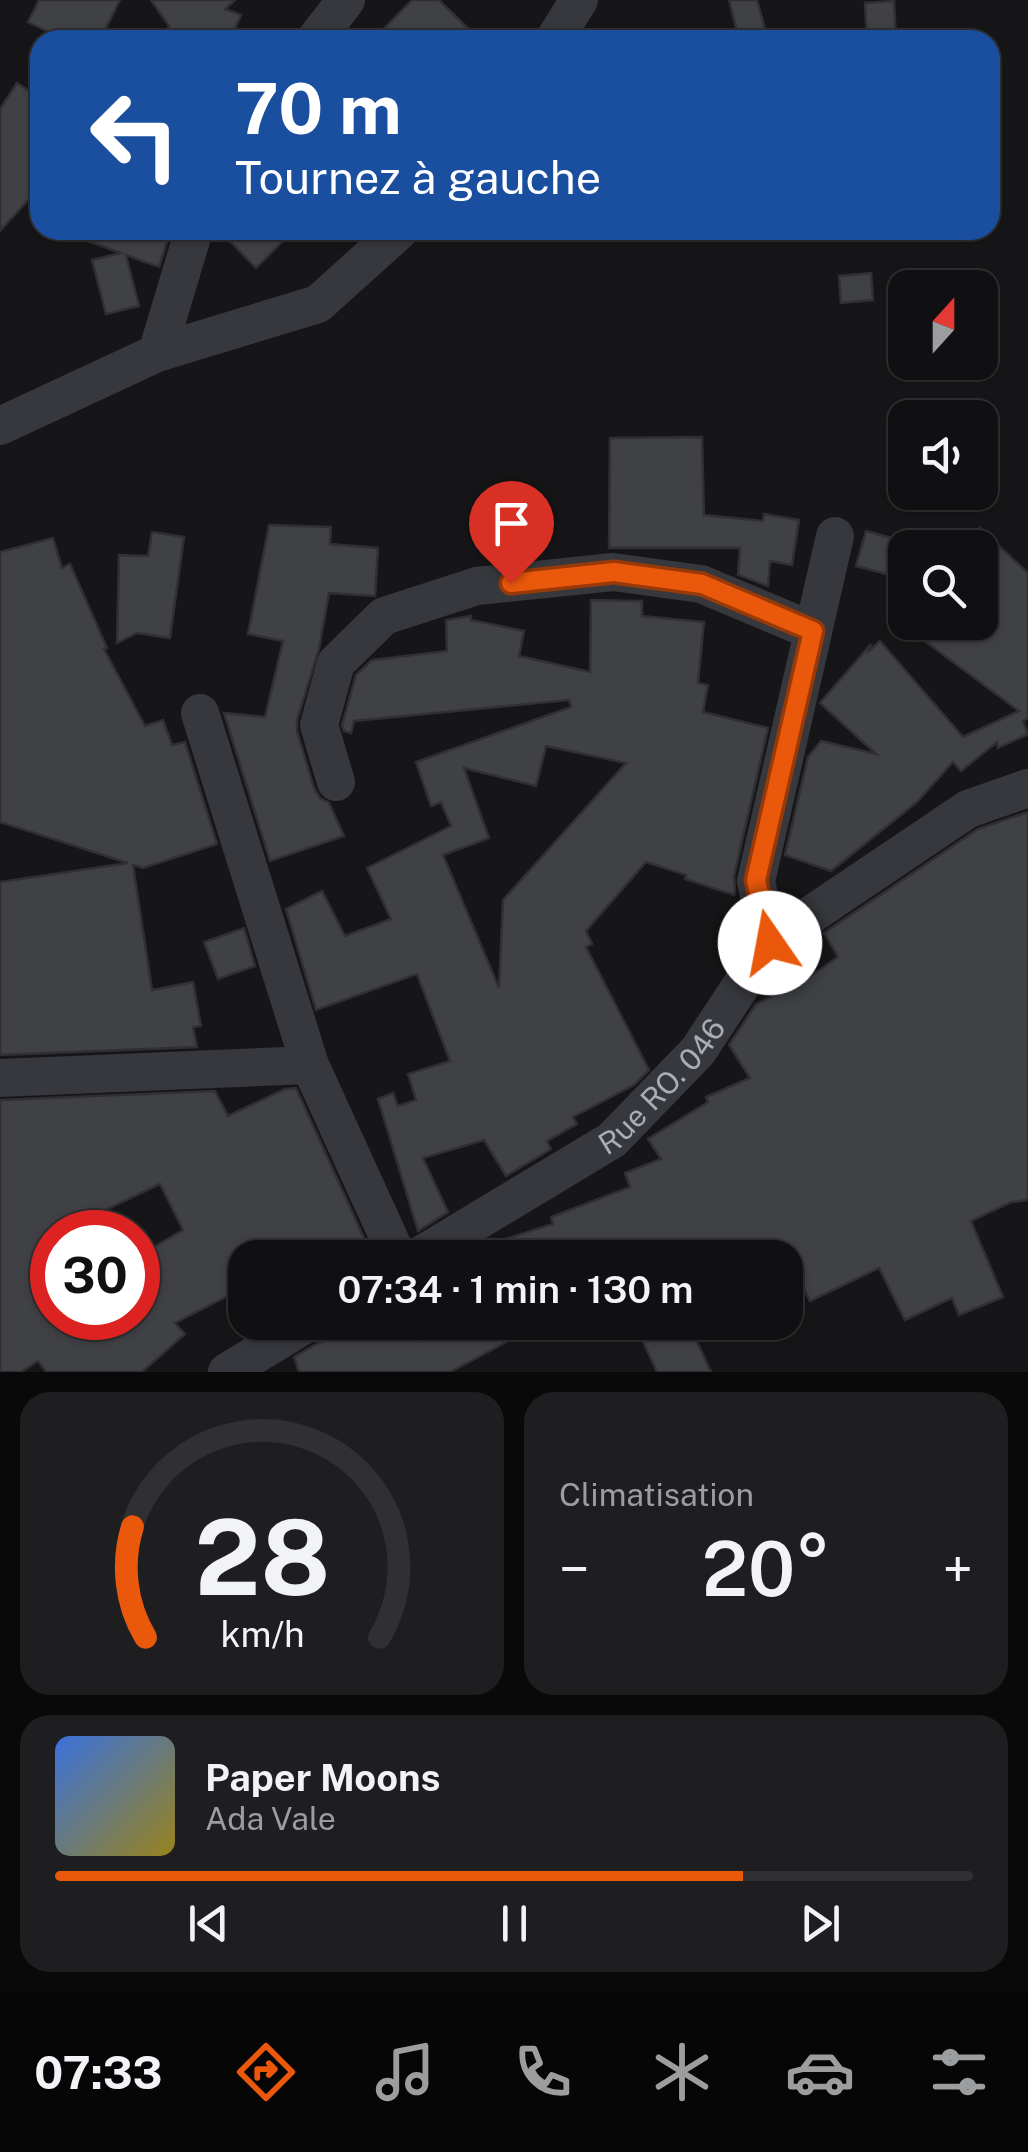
<!DOCTYPE html>
<html lang="fr">
<meta charset="utf-8">
<style>
body{margin:0;font-family:"Public Sans",sans-serif;background:#1e1e20;color:#f1f3f6;height:100vh;display:flex;flex-direction:column;font-size:38px;white-space:nowrap}
*{box-sizing:border-box;margin:0}
p{font-size:32px;color:#9c9d9f}
.icon{flex:none;width:55px;height:55px;fill:none;stroke:currentColor;stroke-width:2;stroke-linecap:round;stroke-linejoin:round}
.map{position:relative;height:1372px;overflow:hidden}
.drawer{display:flex;flex-direction:column;gap:20px;padding:20px;background:#09090a;flex:1}
.drawer>*{flex:none}
.banner{position:absolute;left:30px;top:30px;width:970px;height:210px;border-radius:30px;box-shadow:0 2px 8px #0004,0 0 0 2px #303032;background:#1a4fa0;color:#fff;overflow:hidden}
.needle{width:65px;rotate:21deg}
.buttons{position:absolute;left:888px;top:270px;display:grid;gap:20px}
.buttons a{display:grid;place-items:center;width:110px;height:110px;border-radius:20px;background:#101012;box-shadow:0 2px 8px #0004,0 0 0 2px #303032;font-size:50px}
.speed{position:absolute;left:30px;top:1210px;display:flex;gap:20px;font-size:50px;font-weight:700;text-align:center}
.speed>*{display:grid;place-content:center;width:130px;height:130px;border-radius:50%;background:#101012;box-shadow:0 2px 8px #0004,0 0 0 2px #303032;line-height:1}
.speed .limit{border:15px solid #d22;background:#fff;color:#111}
.pin{position:absolute;display:grid;place-items:center;width:85px;height:85px;color:#fff;margin:-102px -42px;border-radius:50% 50% 50% 0;rotate:-45deg;box-shadow:0 0 10px #0007}
.pin .icon{rotate:45deg}
.me{position:absolute;width:110px;margin:-55px;rotate:348deg;stroke-linejoin:round;filter:drop-shadow(0 0 8px #0008)}
.turn{display:flex;align-items:center;gap:35px;height:210px;padding:0 40px;font-size:45px}
.turn .icon{width:130px;height:130px;stroke-width:2.5}
.turn b{display:block;font-size:70px;line-height:85px}
.big{font-size:75px;font-weight:600;line-height:1.1}
.drawer .widget{flex:1;display:flex;flex-direction:column;justify-content:center;gap:15px;min-width:0;padding:0 35px;border-radius:30px;background:#1e1e20}
.drawer .dial{align-items:center;gap:0}
.dial svg{height:260px;overflow:visible;fill:none;stroke:#303032;stroke-width:7;stroke-linecap:round;text-anchor:middle}
.dial text{fill:#f1f3f6;stroke:none}
.song{display:flex;align-items:center;gap:30px}
.cover{width:120px;height:120px;border-radius:15px;background:linear-gradient(135deg,hsl(220 70% 55%),hsl(50 70% 35%))}
.played{height:10px;border-radius:5px;background:linear-gradient(90deg,#ea580c 75%,#303032 75%)}
.keys{display:flex;justify-content:space-around;direction:ltr}
.heat{display:flex;justify-content:space-between;align-items:center;font-size:55px;direction:ltr}
.drawer .tiles{flex:1;display:grid;gap:20px;grid-template-columns:1fr 1fr}
.widget:last-child{grid-column:span 2}
.trip{position:absolute;left:228px;top:1240px;width:575px;height:100px;border-radius:30px;background:#101012;box-shadow:0 2px 8px #0004,0 0 0 2px #303032;font-weight:600;line-height:100px;text-align:center}
.menu{display:flex;height:160px;justify-content:space-around;align-items:center;background:#060607;color:#9c9d9f}
.menu .icon{width:70px;height:70px}
.menu .active{color:#ea580c}
.menu b{font-size:45px;color:#f1f3f6}
.map>svg:first-child{display:block}
</style>
<div class="map">
<svg width="1028" height="1372" viewBox="0 0 1028 1372">
<rect width="100%" height="100%" fill="#161618"/>
<!-- building -->
<g fill="#404145" stroke="#303034" stroke-width="2.5" fill-rule="evenodd">
<polygon points="39,0 120,0 100,40 65,40 28,22"/>
<polygon points="151,0 235,0 225,9 241,15 230,40 164,40 169,26"/>
<polygon points="412,0 439,0 480,40 373,40"/>
<polygon points="729,0 757,0 768,40 739,40"/>
<polygon points="894,1 896,40 867,40 865,3"/>
<polygon points="17,83 40,98 40,187 0,231 0,109"/>
<polygon points="67,230 156,230 169,235 159,267 126,255 139,306 106,314 92,260 121,253 66,233"/>
<polygon points="219,230 294,230 256,268"/>
<polygon points="871,273 873,300 841,303 839,276"/>
<polygon points="702,437 704,515 763,521 764,514 799,520 792,565 770,561 768,586 738,575 740,548 609,548 610,438"/>
<polygon points="514,506 526,541 491,553 479,518"/>
<polygon points="269,525 331,527 330,544 378,548 375,596 329,593 319,649 297,720 297,731 314,788 320,798 329,803 344,836 270,861 224,713 265,717 283,641 248,634"/>
<polygon points="980,528 1028,573 1028,718 1023,721 1028,734 998,748 997,742 961,771 953,762 917,802 831,871 785,855 808,757 821,741 876,754 820,703 871,644 869,651 880,641 963,737 1019,711 899,622 980,622"/>
<polygon points="866,531 899,540 890,575 856,566"/>
<polygon points="152,532 184,537 170,638 137,633 117,643 119,555 148,556"/>
<polygon points="53,538 62,568 70,564 107,648 104,649 145,726 163,720 172,745 185,742 217,844 143,868 133,865 152,990 193,982 201,1026 193,1027 197,1047 0,1055 0,882 128,863 0,822 0,552"/>
<path d="M 591,600 L 642,601 L 642,616 L 704,622 L 698,683 L 708,685 L 703,712 L 768,728 L 734,876 L 735,891 L 734,895 L 685,879 L 686,875 L 646,862 L 586,931 L 592,944 L 586,947 L 649,1070 L 634,1085 L 573,1117 L 577,1124 L 547,1141 L 551,1149 L 506,1176 L 484,1140 L 423,1158 L 448,1212 L 418,1231 L 378,1099 L 393,1093 L 398,1106 L 416,1100 L 408,1074 L 450,1061 L 417,974 L 316,1010 L 286,909 L 322,891 L 345,936 L 391,919 L 367,868 L 451,826 L 441,802 L 431,806 L 416,762 L 571,707 L 569,700 L 354,721 L 351,733 L 344,731 L 342,725 L 356,675 L 372,660 L 447,651 L 446,620 L 471,616 L 471,620 L 524,631 L 519,656 L 590,672 ZM 546,746 L 626,763 L 503,900 L 499,988 L 443,855 L 489,838 L 464,768 L 536,786 Z"/>
<polygon points="1028,812 1028,1200 1011,1202 971,1221 1003,1297 959,1315 952,1298 905,1320 879,1268 810,1301 786,1252 774,1258 460,1258 474,1249 553,1224 551,1217 630,1187 625,1173 661,1159 648,1139 708,1102 706,1097 750,1078 729,1045 756,1004 800,983 838,957 824,933 978,829"/>
<polygon points="244,928 255,966 218,979 204,942"/>
<path d="M 296,1088 L 373,1258 L 245,1258 L 245,1287 L 175,1323 L 185,1334 L 142,1372 L 46,1372 L 38,1361 L 21,1372 L 0,1372 L 0,1100 L 215,1091 L 228,1116 L 285,1089 ZM 160,1184 L 183,1230 L 138,1256 L 138,1318 L 115,1318 L 99,1332 L 89,1318 L 52,1318 L 52,1232 L 86,1232 L 78,1223 Z"/>
<polygon points="342,1322 379,1322 381,1326 411,1322 419,1341 448,1331 446,1322 544,1322 450,1372 299,1372 294,1357 318,1343 346,1334"/>
<polygon points="634,1322 688,1322 711,1372 657,1372"/>
</g>
<g fill="none" stroke-linecap="round" stroke-linejoin="round">
<!-- minor -->
<g stroke="#37383d" stroke-width="38">
<polyline points="315,40 346,0"/>
<polyline points="554,40 579,0"/>
<polyline points="157,353 194,230"/>
<polyline points="0,426 157,353 318,304 400,230"/>
<polyline points="200,713 310,1065 398,1258"/>
<polyline points="336,782 319,725 336,663 384,616 477,586 613,572 701,584 813,631"/>
<polyline points="769,943 756,881 835,536"/>
<polyline points="0,1078 310,1065"/>
<path id="s1" d="M 416,1258 L 612,1140 L 698,1051 L 769,943 L 968,809 L 1028,788"/>
<polyline points="227,1372 309,1322"/>
</g>
</g>
<g fill="none" stroke-linecap="round" stroke-linejoin="round">
<defs>
<polyline id="route" points="511,583 614,572 702,584 813,631 756,880 770,943"/>
</defs>
<!-- route casing -->
<use href="#route" stroke="#983908" stroke-width="25"/>
<!-- route -->
<use href="#route" stroke="#ea580c" stroke-width="18"/>
</g>
<g text-anchor="middle" dominant-baseline="central" stroke-width="10" stroke-linejoin="round" paint-order="stroke">
<!-- street labels -->
<g font-size="30" fill="#a8adb8" stroke="#111113">
<text stroke="none"><textPath href="#s1" startOffset="302">Rue RO. 046</textPath></text>
</g>
</g>
</svg>
<div class="buttons">
<a><svg class="needle" viewBox="-14 -14 28 28"><path d="M0-13l5 13h-10z" fill="#e53935"/><path d="M0 13l5-13h-10z" fill="#9c9d9f"/></svg></a>
<a><svg class="icon" aria-label="sound" viewBox="0 0 24 24"><path d="M4 9h4l5-4v14l-5-4H4zM17 9q2 3 0 6"/></svg></a>
<a><svg class="icon" aria-label="search" viewBox="0 0 24 24"><circle cx="10" cy="10" r="6"/><path d="M15 15l6 6"/></svg></a>
</div>
<div class="speed"><div class="limit">30</div></div>
<div class="pin" style="left:511px;top:583px;background:#d93025"><svg class="icon" aria-label="arrive" viewBox="0 0 24 24"><path d="M6 21V4h12l-3 4 3 4H6"/></svg></div>
<svg class="me" style="left:770px;top:943px" viewBox="-20 -20 40 40"><circle r="19" fill="#fff"/><path d="M0-13L10 11 0 6-10 11z" fill="#ea580c"/></svg>
<div class="trip">07:34 · 1 min · 130 m</div>
<div class="banner">
<div class="turn"><svg class="icon" aria-label="left" viewBox="0 0 24 24"><path d="M17 20v-9H6M10 6l-5 5 5 5"/></svg><div><b>70 m</b>Tournez à gauche</div></div>
</div>
</div>
<section class="drawer">
<div class="tiles">
<div class="widget dial"><svg viewBox="0 0 100 80">
<path d="M14 69A42 42 0 1 1 86 69"/>
<path d="M14 69A42 42 0 0 1 10 35" stroke="#ea580c"/>
<text x="50" y="56" font-size="32" font-weight="700">28</text>
<text x="50" y="72" font-size="11">km/h</text>
</svg></div>
<div class="widget"><p>Climatisation</p>
<div class="heat"><a>−</a><b class="big">20°</b><a>+</a></div>
</div>
<div class="widget">
<div class="song"><i class="cover"></i><div><b>Paper Moons</b><p>Ada Vale</p></div></div>
<div class="played"></div>
<div class="keys"><svg class="icon" aria-label="previous" viewBox="0 0 24 24"><path d="M18 5L8 12l10 7zM5 5v14"/></svg><svg class="icon" aria-label="pause" viewBox="0 0 24 24"><path d="M8 5v14M16 5v14"/></svg><svg class="icon" aria-label="next" viewBox="0 0 24 24"><path d="M6 5l10 7-10 7zM19 5v14"/></svg></div>
</div>
</div>
</section>
<nav class="menu">
<b>07:33</b>
<svg class="icon active" aria-label="directions" viewBox="0 0 24 24"><path d="M12 3l9 9-9 9-9-9zM9 14v-3h6M13 9l2 2-2 2"/></svg>
<svg class="icon" aria-label="music" viewBox="0 0 24 24"><path d="M9 18V5l10-2v13"/><circle cx="6" cy="18" r="3"/><circle cx="16" cy="16" r="3"/></svg>
<svg class="icon" aria-label="phone" viewBox="0 0 24 24"><path d="M5 4h4l2 5-3 2q2 4 5 5l2-3 5 2v4C11 20 4 13 5 4z"/></svg>
<svg class="icon" aria-label="climate" viewBox="0 0 24 24"><path d="M12 3v18M4 7l16 10M4 17L20 7"/></svg>
<svg class="icon" aria-label="car" viewBox="0 0 24 24"><path d="M5 17H2v-5l4-1 3-4h7l3 4 3 1v5h-3M9 17h6M6 11h13"/><circle cx="7" cy="17" r="2"/><circle cx="17" cy="17" r="2"/></svg>
<svg class="icon" aria-label="filters" viewBox="0 0 24 24"><path d="M4 7h16M4 17h16"/><circle cx="9" cy="7" r="2"/><circle cx="15" cy="17" r="2"/></svg>
</nav>
